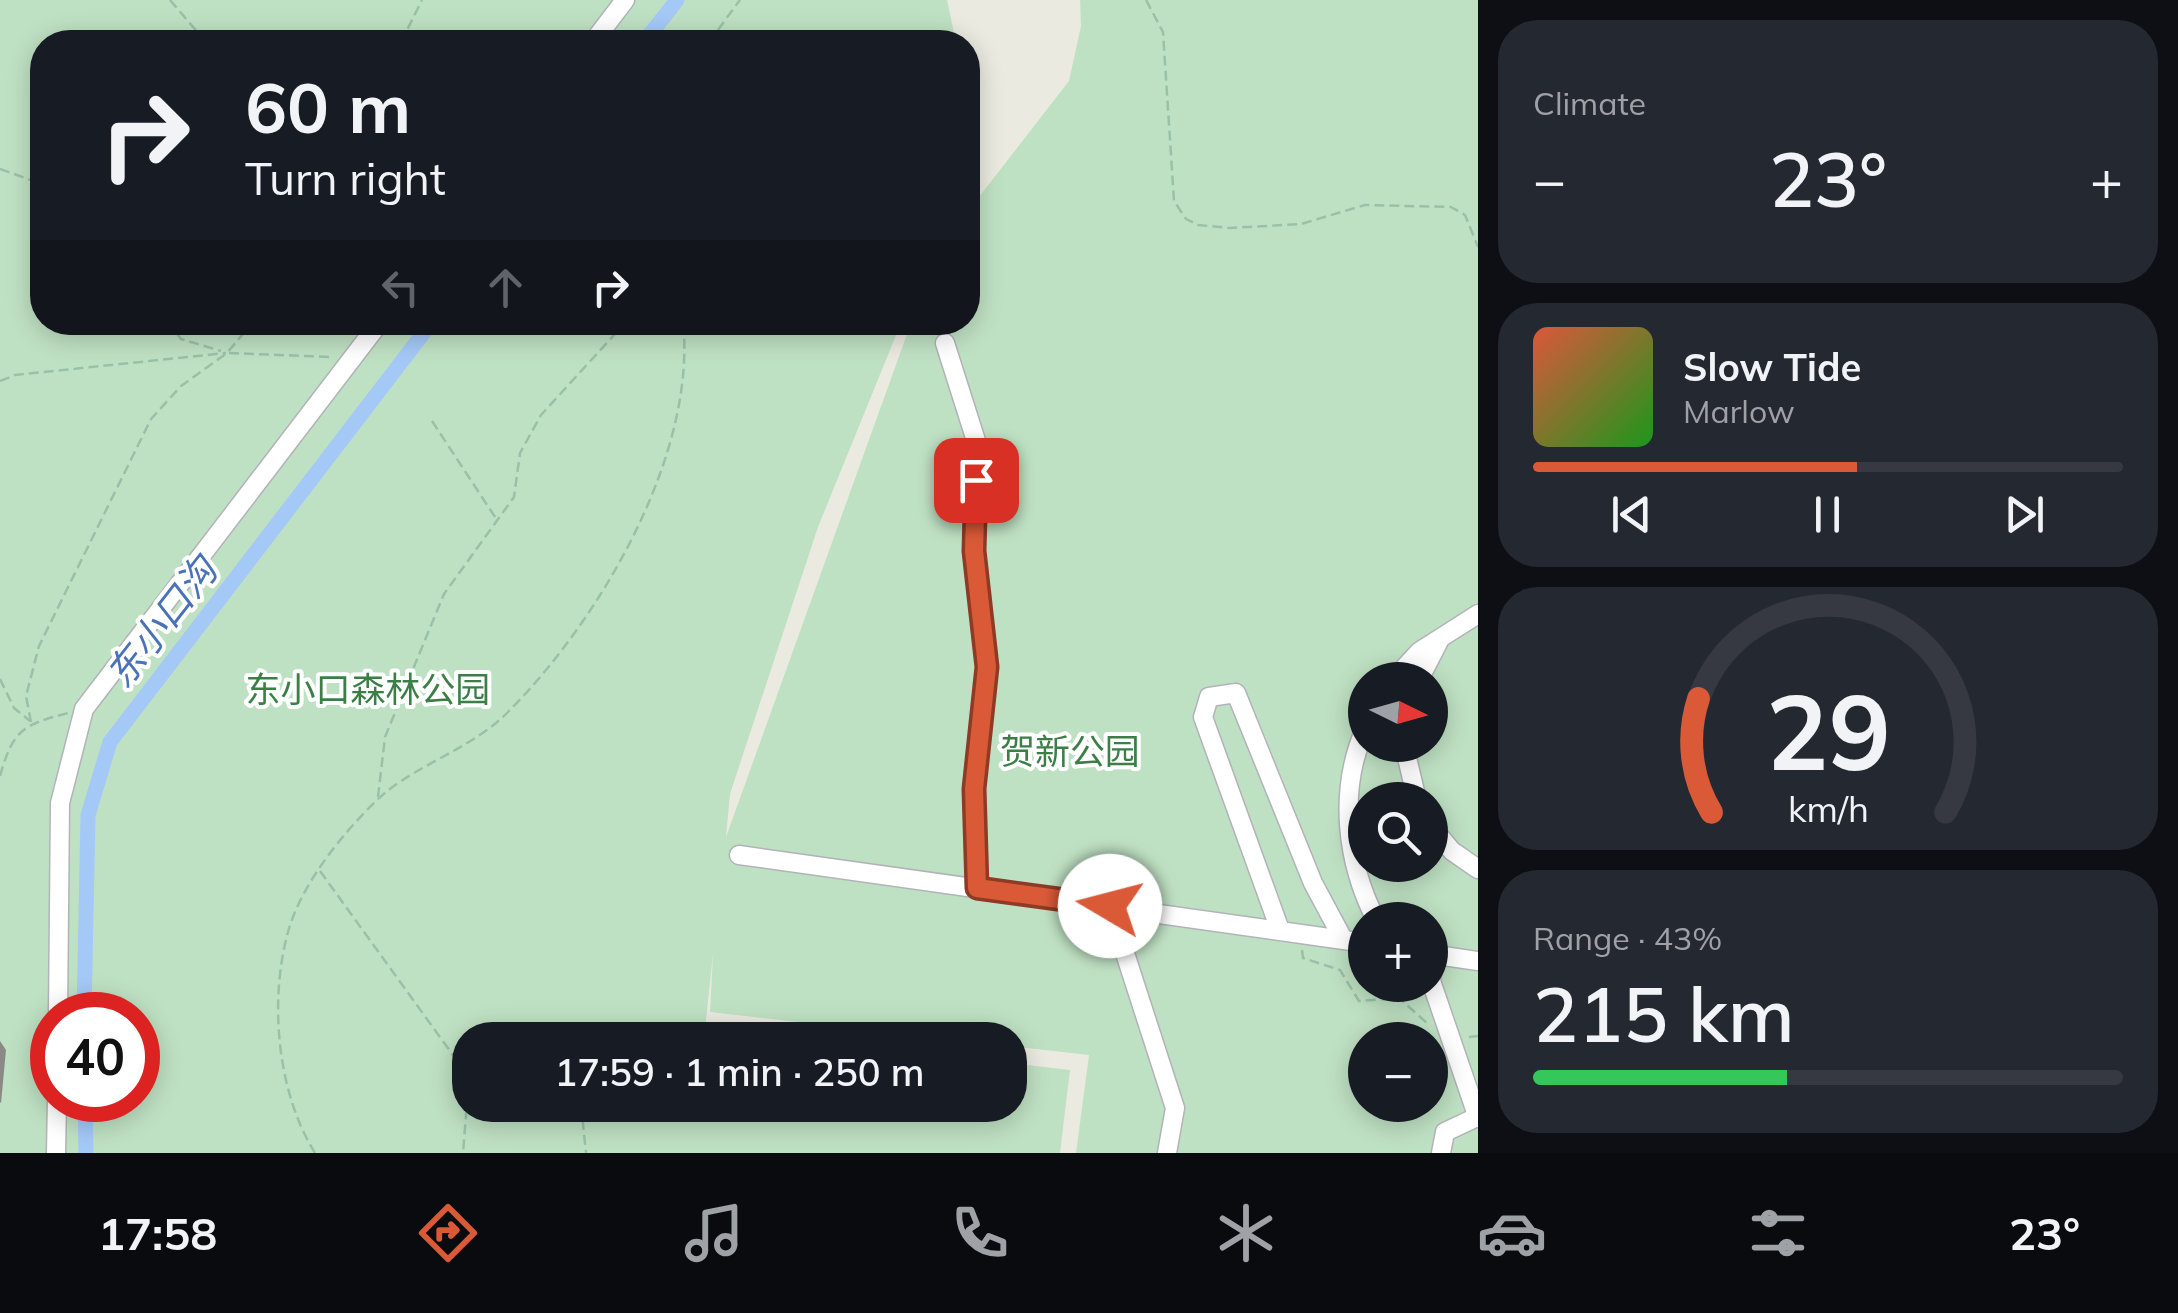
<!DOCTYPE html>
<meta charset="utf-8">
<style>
body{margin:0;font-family:Mulish,"Noto Sans SC",sans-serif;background:#242831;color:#f1f3f6;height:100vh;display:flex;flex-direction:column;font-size:38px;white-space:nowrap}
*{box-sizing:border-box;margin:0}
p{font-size:32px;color:#9ea1a6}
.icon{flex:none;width:55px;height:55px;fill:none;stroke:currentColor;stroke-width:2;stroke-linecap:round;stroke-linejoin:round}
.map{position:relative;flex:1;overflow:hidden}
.side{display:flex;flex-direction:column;gap:20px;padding:20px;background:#0d0f14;width:700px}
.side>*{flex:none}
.guide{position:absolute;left:30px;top:30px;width:950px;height:305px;border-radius:40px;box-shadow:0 5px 25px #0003;background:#171b24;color:#f1f3f6;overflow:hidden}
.needle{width:65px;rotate:95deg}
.buttons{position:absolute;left:1348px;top:662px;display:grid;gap:20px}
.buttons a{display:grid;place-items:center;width:100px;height:100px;border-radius:50%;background:#171b24;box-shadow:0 5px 25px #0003;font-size:50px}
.speed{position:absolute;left:30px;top:992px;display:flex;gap:20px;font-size:50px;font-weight:700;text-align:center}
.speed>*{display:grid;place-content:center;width:130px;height:130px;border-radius:50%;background:#171b24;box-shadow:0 5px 25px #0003;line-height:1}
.speed .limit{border:15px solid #d22;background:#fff;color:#111}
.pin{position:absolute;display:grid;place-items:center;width:85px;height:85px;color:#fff;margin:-42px;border-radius:20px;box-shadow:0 5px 15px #0006}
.me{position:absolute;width:110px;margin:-55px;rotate:278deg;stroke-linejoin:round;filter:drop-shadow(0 0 8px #0008)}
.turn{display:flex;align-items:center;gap:35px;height:210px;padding:0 50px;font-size:45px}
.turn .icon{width:130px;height:130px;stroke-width:2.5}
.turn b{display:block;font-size:70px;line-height:85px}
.lanes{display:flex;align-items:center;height:95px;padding:0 50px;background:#0003;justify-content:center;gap:50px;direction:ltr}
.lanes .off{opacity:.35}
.big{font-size:75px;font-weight:600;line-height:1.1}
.side .card{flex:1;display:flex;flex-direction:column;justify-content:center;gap:15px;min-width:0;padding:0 35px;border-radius:40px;background:#242831}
.side .dial{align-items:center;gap:0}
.dial svg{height:260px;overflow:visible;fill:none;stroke:#363941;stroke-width:7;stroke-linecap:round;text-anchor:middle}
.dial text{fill:#f1f3f6;stroke:none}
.song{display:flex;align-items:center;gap:30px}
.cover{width:120px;height:120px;border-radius:15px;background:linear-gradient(135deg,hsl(10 70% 55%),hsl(120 70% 35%))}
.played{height:10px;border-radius:5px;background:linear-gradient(90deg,#da5a38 55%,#363941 55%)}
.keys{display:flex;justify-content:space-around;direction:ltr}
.heat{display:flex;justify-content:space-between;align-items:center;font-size:55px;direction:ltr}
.charge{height:15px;border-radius:8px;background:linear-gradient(90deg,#34c759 43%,#363941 0)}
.trip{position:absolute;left:452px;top:1022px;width:575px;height:100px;border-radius:40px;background:#171b24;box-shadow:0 5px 25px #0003;font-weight:600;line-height:100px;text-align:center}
.menu{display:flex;height:160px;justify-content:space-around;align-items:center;background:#090b0e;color:#9ea1a6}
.menu .icon{width:70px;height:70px}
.menu .selected{color:#da5a38}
.menu b{font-size:45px;color:#f1f3f6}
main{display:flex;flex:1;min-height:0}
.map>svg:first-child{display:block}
</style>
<main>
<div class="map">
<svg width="1478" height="1153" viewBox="0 0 1478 1153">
<rect width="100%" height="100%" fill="#ebeae1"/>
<!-- green -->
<path fill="#bfe1c3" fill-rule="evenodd" d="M 0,0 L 947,0 L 956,42 L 42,42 L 42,322 L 901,323 L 818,527 L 730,794 L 726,837 L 911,323 L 968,322 L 968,211 L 1069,81 L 1081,26 L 1080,0 L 1478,0 L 1478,1153 L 1076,1153 L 1089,1055 L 1010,1046 L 1010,1040 L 956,1040 L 710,1012 L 713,954 L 705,1029 L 802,1040 L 470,1040 L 470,1105 L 1010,1105 L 1010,1063 L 1070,1070 L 1060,1153 L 0,1153 ZM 1365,680 L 1430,680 L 1430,745 L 1365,745 ZM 1365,800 L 1430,800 L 1430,865 L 1365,865 ZM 1365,920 L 1430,920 L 1430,985 L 1365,985 ZM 52,1015 L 138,1015 L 138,1100 L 52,1100 ZM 1365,1040 L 1430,1040 L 1430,1105 L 1365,1105 Z"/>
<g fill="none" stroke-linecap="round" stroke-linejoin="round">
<!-- canal -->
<g stroke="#a5c9f7" stroke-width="15">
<polyline points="644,42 677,0"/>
<polyline points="84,1015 88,815 110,742 432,322"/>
<polyline points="85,1100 86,1153"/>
</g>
<defs>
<g id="minor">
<polyline points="593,42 625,0"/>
<polyline points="945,343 977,444 975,551 987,667 974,789 977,888"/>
<polyline points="1393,680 1420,651 1478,614"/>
<polyline points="1419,680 1439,641"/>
<path d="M 1365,729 C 1338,791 1346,861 1376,920"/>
<polyline points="1404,745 1417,800"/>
<polyline points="1430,825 1452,851 1478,869"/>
<polyline points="739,855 1365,943"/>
<polyline points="1110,907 1175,1108 1167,1153"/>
<polyline points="1280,930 1203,717 1209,697 1236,693 1313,883 1343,939"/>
<polyline points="1430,954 1478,961"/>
<polyline points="1434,954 1431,981 1478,1118"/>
<polyline points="58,1015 60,803 84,709 380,322"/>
<polyline points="56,1153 57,1100"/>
<polyline points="1441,1153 1445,1132 1477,1117"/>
</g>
</defs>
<!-- minor casing -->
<use href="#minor" stroke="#b2b3b8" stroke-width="21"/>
<!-- path -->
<g stroke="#99c1a9" stroke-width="2.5" stroke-dasharray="10 5" stroke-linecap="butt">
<polyline points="170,0 199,34 200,42"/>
<polyline points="1146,0 1163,32 1174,201 1186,219 1198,225 1230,228 1301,224 1365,205 1451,207 1465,215 1478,247"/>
<polyline points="401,42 422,0"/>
<polyline points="709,42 740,0"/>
<polyline points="0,169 42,184"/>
<polyline points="168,322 181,339 221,351"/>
<polyline points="229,353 331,357"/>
<polyline points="0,381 15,375 226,353"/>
<polyline points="432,421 497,520"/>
<polyline points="0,679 14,708 30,721"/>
<polyline points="31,722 26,696 39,646 151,419 181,386 227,353 253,322"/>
<path d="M 0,776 C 13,730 22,725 68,713"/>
<polyline points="378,797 385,737 444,594 514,497 520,453 541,415 626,322"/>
<polyline points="320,871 463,1069 467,1103 463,1153"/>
<polyline points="1302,950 1303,958 1340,970 1359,1001 1399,998 1428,1024"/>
<polyline points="1469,1037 1478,1036"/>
<polyline points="581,1105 586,1153"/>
<path d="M 315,1153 C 277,1092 269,1001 288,932 C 301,885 341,835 376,801 C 413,765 471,750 508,712 C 599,621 697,455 683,322"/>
</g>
<!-- minor -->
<use href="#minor" stroke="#fff" stroke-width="18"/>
</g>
<!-- shaded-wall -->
<polygon fill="#8b8985" points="0,1041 6,1050 1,1103 0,1102"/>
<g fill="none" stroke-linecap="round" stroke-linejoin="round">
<defs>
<polyline id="route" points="976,480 974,551 987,667 974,789 977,888 1110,906"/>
</defs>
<!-- route casing -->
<use href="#route" stroke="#8e3a24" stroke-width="25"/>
<!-- route -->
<use href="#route" stroke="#da5a38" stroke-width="18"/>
</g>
<g text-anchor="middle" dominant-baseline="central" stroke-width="8" stroke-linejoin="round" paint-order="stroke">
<!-- park labels -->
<g font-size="35" fill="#3b7f47" stroke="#fff">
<text x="368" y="689">东小口森林公园</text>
<text x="1070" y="751">贺新公园</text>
</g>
<!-- water labels -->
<g font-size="38" font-style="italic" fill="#4a72b8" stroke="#fff">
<text transform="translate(161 622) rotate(-52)">东小口沟</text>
</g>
</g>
</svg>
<div class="buttons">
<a><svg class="needle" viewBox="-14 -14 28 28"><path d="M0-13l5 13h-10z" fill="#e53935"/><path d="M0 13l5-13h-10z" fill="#9ea1a6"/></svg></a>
<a><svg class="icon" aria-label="search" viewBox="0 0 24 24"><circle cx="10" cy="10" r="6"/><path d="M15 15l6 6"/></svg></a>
<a>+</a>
<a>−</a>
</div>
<div class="speed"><div class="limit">40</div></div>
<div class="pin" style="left:976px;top:480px;background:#d93025"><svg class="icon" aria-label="arrive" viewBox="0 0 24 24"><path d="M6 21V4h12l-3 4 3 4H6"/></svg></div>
<svg class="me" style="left:1110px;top:906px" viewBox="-20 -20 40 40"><circle r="19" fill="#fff"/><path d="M0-13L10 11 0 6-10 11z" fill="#da5a38"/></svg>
<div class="trip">17:59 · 1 min · 250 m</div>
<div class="guide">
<div class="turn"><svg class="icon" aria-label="right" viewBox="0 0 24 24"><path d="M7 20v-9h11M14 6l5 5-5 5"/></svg><div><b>60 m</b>Turn right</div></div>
<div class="lanes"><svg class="icon off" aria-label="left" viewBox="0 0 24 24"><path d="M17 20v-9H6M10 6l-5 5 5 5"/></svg><svg class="icon off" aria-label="ahead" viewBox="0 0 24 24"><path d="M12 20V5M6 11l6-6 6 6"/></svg><svg class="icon" aria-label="right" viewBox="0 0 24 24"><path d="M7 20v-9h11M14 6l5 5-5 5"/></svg></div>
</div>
</div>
<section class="side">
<div class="card"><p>Climate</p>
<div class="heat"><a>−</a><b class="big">23°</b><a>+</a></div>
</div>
<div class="card">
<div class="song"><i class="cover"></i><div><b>Slow Tide</b><p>Marlow</p></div></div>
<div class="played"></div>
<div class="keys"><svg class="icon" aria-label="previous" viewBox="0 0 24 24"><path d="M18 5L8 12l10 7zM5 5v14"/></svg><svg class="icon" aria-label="pause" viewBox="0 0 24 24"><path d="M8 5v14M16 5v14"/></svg><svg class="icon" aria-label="next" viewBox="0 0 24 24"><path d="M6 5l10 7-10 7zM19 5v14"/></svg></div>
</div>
<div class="card dial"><svg viewBox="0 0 100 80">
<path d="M14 69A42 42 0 1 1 86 69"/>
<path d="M14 69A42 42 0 0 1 10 34" stroke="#da5a38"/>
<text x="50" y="56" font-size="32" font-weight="700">29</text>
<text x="50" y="72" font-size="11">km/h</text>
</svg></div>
<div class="card"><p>Range · 43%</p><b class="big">215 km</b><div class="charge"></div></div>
</section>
</main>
<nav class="menu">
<b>17:58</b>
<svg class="icon selected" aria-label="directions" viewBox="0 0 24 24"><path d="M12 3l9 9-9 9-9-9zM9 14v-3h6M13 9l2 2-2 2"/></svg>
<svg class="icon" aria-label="music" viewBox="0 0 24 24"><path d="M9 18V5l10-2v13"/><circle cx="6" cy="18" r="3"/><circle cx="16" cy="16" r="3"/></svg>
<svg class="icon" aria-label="phone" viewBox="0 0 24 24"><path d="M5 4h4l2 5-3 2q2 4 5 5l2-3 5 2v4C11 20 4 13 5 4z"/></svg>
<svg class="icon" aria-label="climate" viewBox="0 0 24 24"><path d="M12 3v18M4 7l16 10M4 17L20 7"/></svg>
<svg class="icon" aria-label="car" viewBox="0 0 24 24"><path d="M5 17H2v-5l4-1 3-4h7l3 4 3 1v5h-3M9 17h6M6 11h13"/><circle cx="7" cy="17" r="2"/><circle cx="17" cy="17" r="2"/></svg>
<svg class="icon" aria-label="filters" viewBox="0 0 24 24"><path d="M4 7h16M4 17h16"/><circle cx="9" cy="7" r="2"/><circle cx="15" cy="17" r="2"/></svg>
<b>23°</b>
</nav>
